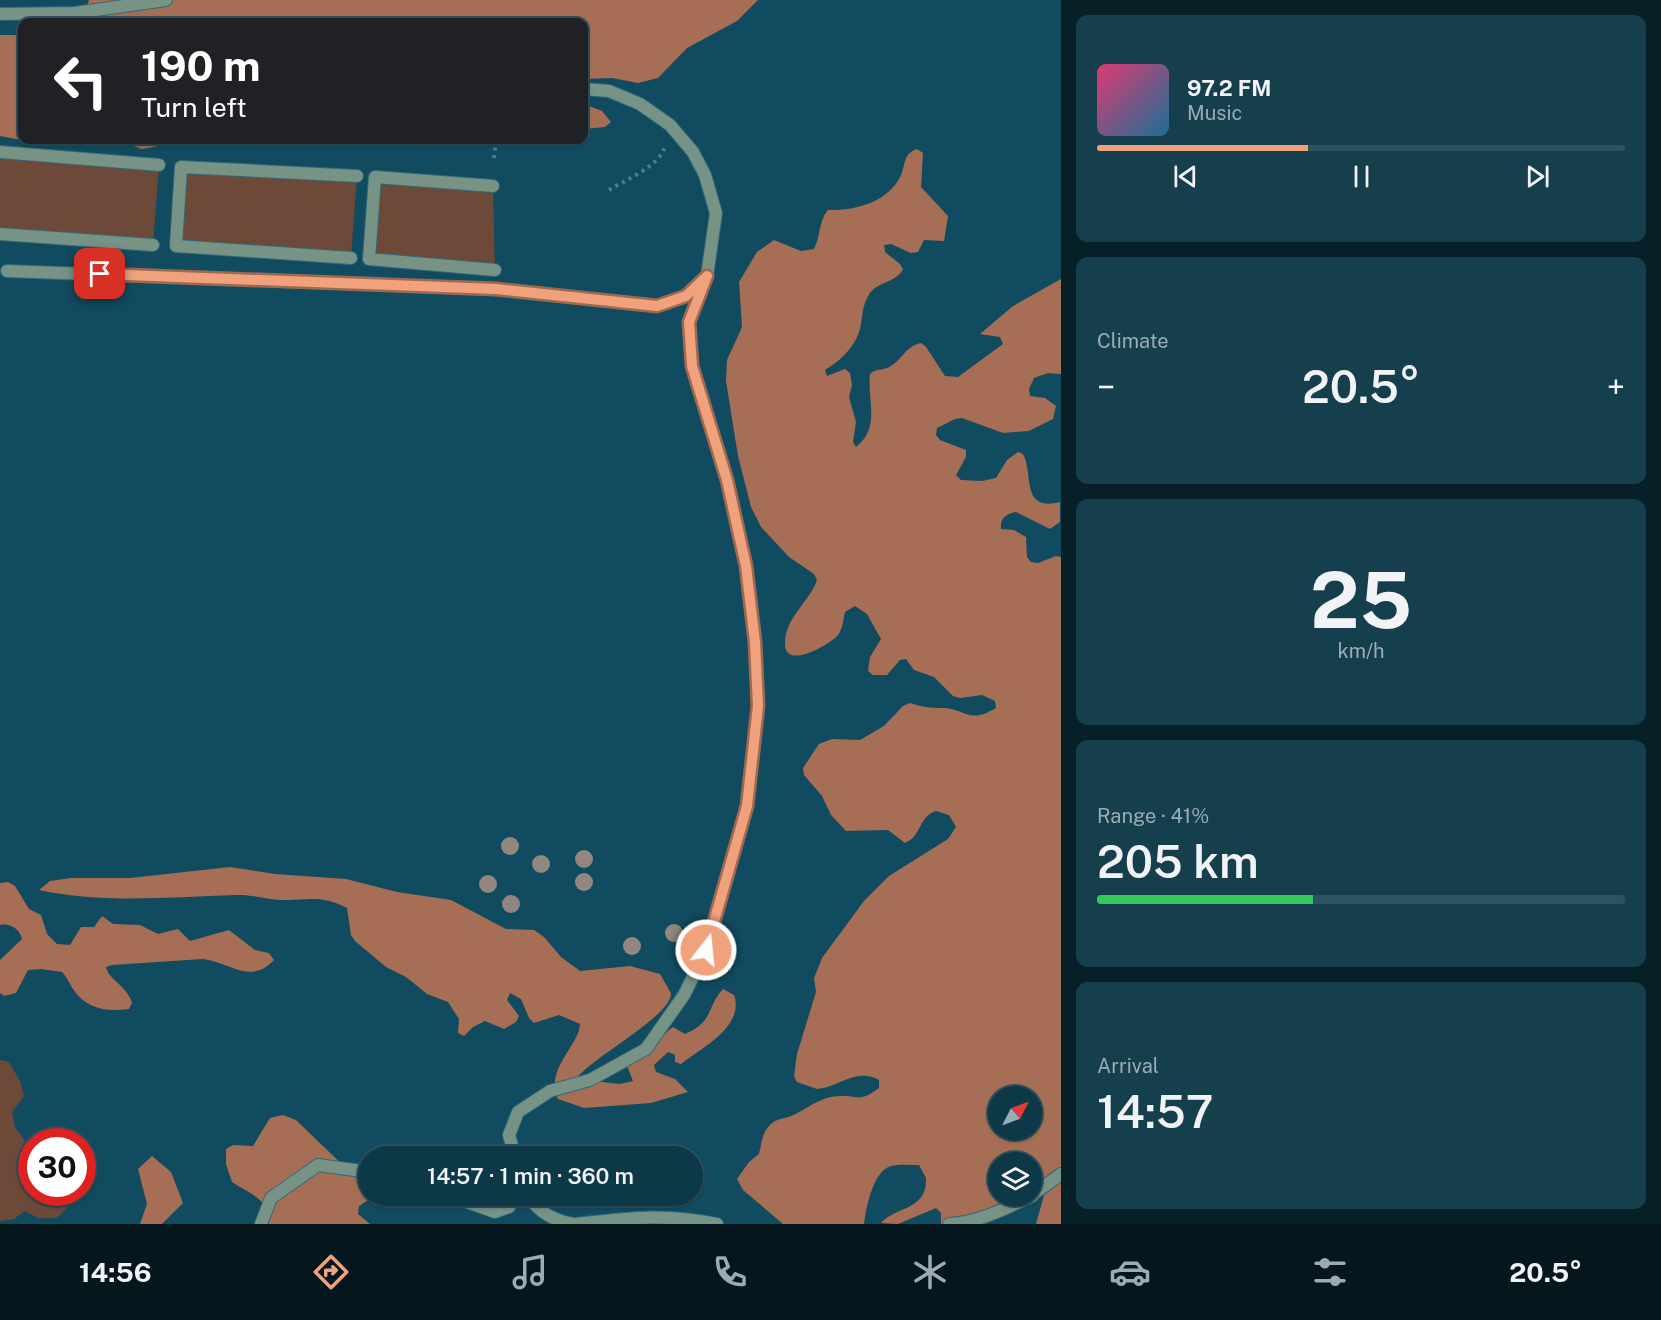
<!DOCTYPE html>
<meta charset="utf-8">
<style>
body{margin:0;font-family:"Public Sans",sans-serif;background:#163f4e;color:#f1f3f6;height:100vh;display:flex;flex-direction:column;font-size:22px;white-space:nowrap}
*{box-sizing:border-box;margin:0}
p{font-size:20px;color:#9aacb4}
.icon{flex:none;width:33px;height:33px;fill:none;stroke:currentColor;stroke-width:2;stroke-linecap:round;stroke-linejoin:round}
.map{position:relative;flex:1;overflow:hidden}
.details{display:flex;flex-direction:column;gap:15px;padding:15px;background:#071f27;width:600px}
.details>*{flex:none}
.top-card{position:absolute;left:18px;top:18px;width:570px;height:126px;border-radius:12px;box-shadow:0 2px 4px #0004,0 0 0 2px #2d5260;background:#202124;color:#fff;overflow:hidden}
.needle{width:39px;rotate:48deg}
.fabs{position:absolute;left:988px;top:1086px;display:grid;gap:12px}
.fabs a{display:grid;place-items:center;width:54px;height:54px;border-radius:50%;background:#0d3847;box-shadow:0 2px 4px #0004,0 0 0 2px #2d5260;font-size:30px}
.speed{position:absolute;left:18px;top:1128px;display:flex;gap:12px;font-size:30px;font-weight:700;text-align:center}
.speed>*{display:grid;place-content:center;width:78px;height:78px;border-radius:50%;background:#0d3847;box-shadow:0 2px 4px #0004,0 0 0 2px #2d5260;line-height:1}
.speed .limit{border:9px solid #d22;background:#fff;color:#111}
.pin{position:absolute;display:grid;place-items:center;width:51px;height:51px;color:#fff;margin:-26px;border-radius:12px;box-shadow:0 3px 9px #0006}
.me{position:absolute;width:66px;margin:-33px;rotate:16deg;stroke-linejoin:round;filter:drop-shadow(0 0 4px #0008)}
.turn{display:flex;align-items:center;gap:21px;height:126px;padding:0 24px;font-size:27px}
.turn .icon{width:78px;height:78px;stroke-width:2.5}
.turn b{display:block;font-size:42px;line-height:51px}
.big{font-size:45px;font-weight:600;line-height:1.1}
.details .tile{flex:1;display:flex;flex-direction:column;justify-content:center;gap:9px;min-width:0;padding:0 21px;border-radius:12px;background:#163f4e}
.details .dial{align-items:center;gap:0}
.dial b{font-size:78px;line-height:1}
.song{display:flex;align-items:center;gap:18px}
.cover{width:72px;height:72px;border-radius:9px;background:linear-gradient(135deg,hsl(340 70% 55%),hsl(200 70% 35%))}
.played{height:6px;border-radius:3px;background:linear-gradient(90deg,#f1a17c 40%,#2d5260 40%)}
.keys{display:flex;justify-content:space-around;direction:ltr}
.heat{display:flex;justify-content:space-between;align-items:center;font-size:33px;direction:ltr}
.charge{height:9px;border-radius:4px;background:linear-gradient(90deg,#34c759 41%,#2d5260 0)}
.trip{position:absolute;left:358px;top:1146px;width:345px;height:60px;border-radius:30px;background:#0d3847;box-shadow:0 2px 4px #0004,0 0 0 2px #2d5260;font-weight:600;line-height:60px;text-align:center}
.dock{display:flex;height:96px;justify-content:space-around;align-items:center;background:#05161c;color:#9aacb4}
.dock .icon{width:42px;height:42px}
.dock .on{color:#f1a17c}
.dock b{font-size:27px;color:#f1f3f6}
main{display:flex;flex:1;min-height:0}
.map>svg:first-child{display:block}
</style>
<main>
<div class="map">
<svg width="1061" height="1224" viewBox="0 0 1061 1224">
<rect width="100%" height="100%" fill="#114b5f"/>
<!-- green -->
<g fill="#6d4938">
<polygon points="0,152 159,165 153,245 0,234"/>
<polygon points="181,167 357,176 351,258 176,246"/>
<polygon points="375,177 493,186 495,270 369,259"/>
<polygon points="0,1060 9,1062 20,1081 24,1096 12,1112 15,1127 31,1150 32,1192 67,1193 67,1208 57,1218 38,1218 25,1211 14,1219 0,1221"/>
</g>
<!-- forest -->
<g fill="#a66e54" fill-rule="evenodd">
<polygon points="89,0 758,0 737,21 687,48 658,78 638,83 612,78 584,79 584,22 82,22"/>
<polygon points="0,35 22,35 22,140 40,140 21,140 0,136"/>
<polygon points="584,104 602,111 611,122 605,127 584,129"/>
<polygon points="117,140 239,140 220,144 175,143 142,149"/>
<path d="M 917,149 L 923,153 L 921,187 L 948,216 L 944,241 L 924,240 L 918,252 L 911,253 L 891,244 L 884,245 L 885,252 L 900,264 L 903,269 C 896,283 879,281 870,293 C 863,303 863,312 861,324 C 858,344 842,360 825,370 L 827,376 L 845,369 L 850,373 L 852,385 L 849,397 L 856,422 L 853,442 L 856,447 C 881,427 867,401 870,374 C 876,368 881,371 889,367 C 902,361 905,346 921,343 L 926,347 L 945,376 L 958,377 L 1003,344 L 1000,337 L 980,334 L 1013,306 L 1061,279 L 1061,374 L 1048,373 L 1034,378 L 1029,389 L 1030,396 L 1045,398 L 1056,406 L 1053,419 L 1029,431 L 1003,433 L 962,418 L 955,419 L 937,428 L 936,435 L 940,440 L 966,450 L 966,457 L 956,475 L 961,480 L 982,481 L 996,478 L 1007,460 L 1018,452 L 1023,454 C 1034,474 1020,512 1060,502 L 1060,522 L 1050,529 L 1016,512 C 1006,514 1000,518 1001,529 L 1014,530 L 1026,537 L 1027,557 L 1031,562 L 1038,563 L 1056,556 L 1061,557 L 1061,1224 L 1036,1224 L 1046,1188 L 1044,1181 L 1032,1182 L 1032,1162 L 999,1162 L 999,1196 L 1017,1196 C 999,1213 965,1224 941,1224 L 941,1213 L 936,1208 L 898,1224 L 881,1223 C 896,1206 927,1211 926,1178 L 919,1165 C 910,1165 899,1164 891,1166 C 873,1171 866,1208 864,1224 L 783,1224 L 743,1190 L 737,1179 L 749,1162 L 759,1154 C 762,1142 762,1132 771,1124 C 777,1118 786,1119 793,1115 C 809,1108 821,1096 840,1096 C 860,1095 859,1103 879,1088 L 879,1080 C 857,1067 839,1087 817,1089 L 797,1082 L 794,1076 L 797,1054 L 816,992 L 814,978 L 822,958 L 864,901 L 889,876 L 948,839 L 956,827 L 949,815 L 936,811 C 918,817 922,836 905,843 L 888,830 L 846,831 L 831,815 L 822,796 L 804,775 L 803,768 L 819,744 L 832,739 L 860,740 L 884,726 L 903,706 L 910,703 C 922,707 930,708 942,708 C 966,708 967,725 996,708 L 995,701 L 982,695 L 960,698 L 953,696 L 934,677 L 914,670 L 906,659 L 900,660 L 887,675 L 873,675 L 868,671 L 870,657 L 881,639 L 867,614 L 855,606 L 845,612 C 843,619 843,629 838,635 C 831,644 786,670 785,645 C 784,618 809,603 817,580 L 814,574 L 789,557 L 761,527 L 751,507 L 738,456 L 726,381 L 727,360 L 742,327 L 739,282 L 757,252 L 774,240 L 801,251 L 814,249 C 821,236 818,222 828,210 C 855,211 889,202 901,175 C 906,163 903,154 917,149 ZM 999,1096 L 1032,1096 L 1032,1130 L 999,1130 Z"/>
<path d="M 230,867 L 275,874 L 346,879 L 397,892 L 451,900 L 506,929 L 534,930 L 544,937 L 561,957 L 580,971 L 630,966 L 660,974 L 671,993 C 672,1016 592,1057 576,1079 L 620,1084 L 633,1081 L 625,1061 C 634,1041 643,1047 657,1040 C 663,1037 667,1031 673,1027 L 685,1034 C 715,1021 706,1007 723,989 L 734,995 C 745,1027 701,1048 681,1064 L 675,1062 L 675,1055 L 668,1052 L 654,1065 L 656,1072 L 675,1079 L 688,1092 L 651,1103 L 584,1108 L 558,1099 C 544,1070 579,1046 580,1024 L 559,1015 L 534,1023 L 529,1018 L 521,999 L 510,993 L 507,1000 L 519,1016 L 516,1022 L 504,1029 L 485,1021 L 473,1027 L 464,1036 L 458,1033 L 459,1019 L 448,1002 L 427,994 L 406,977 L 386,967 L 355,941 L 351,935 L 347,908 C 322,895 311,900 285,900 C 268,900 252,894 235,895 C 170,897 103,904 39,890 L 50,881 L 71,878 L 130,878 Z"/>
<path d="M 8,882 L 15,886 L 29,909 L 41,915 L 47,934 L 57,944 L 70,945 L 81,927 L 94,927 L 102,916 L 113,924 L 140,925 L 158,934 L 178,929 L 190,941 L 229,930 L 255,950 L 269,953 L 274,960 C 250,985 232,963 203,959 L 112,965 L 106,967 C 108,979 128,987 132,1003 L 129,1009 C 107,1012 86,1009 73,989 C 69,983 67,977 62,972 L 41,969 L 28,970 L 16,993 L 4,996 L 0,993 L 0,960 L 22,939 C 20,929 10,923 0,925 L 0,883 Z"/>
<path d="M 283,1115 L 296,1120 L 350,1172 L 369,1181 L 369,1196 L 374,1196 L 359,1206 L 358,1214 L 370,1224 L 269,1224 C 270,1199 250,1194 232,1182 L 226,1164 L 226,1149 L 233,1145 L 253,1146 L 270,1118 Z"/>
<polygon points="152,1156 171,1172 183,1203 162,1224 140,1224 147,1204 138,1169"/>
</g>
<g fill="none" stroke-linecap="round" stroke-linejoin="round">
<defs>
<g id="service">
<polyline points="74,13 97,22"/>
<polyline points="7,271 496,289 657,306 686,296 707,276 716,213 705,175 693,152 670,125 640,104 609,91 584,89"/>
<polyline points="1032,1195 1061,1174"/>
<path d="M 528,1196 C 540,1213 553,1220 573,1224"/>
<path d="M 576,1224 C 631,1218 662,1213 717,1224"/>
<path d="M 949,1224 C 980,1222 1004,1209 1032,1196"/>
</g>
<g id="pedestrian">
<polyline points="0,152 159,165"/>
<polyline points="493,186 375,177 369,259 495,270"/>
<polyline points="0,234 153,245"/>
<polyline points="351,258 176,246 181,167 357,176"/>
</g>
<g id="minor">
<polyline points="515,1156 509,1135 518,1112 550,1091 590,1080 646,1049 684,995 706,950 747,806 758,706 755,642 746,566 727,480 692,366 689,322 707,276"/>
<polyline points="450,1196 495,1212 509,1207 516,1196"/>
<polyline points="261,1224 271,1198 318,1165 369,1172"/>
</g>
<polyline id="tertiary" points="0,14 74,13 166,0"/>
</defs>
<!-- service casing -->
<use href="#service" stroke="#33687a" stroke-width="14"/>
<!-- pedestrian casing -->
<use href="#pedestrian" stroke="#33687a" stroke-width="14"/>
<!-- minor casing -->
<use href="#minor" stroke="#33687a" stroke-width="14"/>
<!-- tertiary casing -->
<use href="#tertiary" stroke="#33687a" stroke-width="14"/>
<!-- path -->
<g stroke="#4c7d8e" stroke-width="4" stroke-dasharray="3 4.5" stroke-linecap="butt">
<polyline points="494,158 496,140"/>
<path d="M 609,190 C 627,179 659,167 665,146"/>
</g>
<!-- service -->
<use href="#service" stroke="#779386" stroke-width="12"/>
<!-- pedestrian -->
<use href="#pedestrian" stroke="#779386" stroke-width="12"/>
<!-- minor -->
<use href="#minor" stroke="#779386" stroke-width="12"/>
<!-- tertiary -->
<use href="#tertiary" stroke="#779386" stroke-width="12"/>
</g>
<!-- trees -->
<g fill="#92877f">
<circle cx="510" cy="846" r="9"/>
<circle cx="584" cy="859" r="9"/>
<circle cx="541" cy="864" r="9"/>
<circle cx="584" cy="882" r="9"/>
<circle cx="488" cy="884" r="9"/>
<circle cx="511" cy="904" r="9"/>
<circle cx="674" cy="933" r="9"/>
<circle cx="632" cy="946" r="9"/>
</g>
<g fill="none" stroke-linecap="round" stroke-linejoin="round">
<defs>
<polyline id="route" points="100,274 496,289 657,306 686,296 707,276 689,322 692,366 727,480 746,566 755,642 758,706 747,806 706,950"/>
</defs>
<!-- route casing -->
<use href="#route" stroke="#9d6951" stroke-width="15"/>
<!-- route -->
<use href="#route" stroke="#f1a17c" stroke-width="10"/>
</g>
</svg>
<div class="fabs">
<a><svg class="needle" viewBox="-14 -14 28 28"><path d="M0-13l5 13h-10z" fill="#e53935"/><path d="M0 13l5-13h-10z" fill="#9aacb4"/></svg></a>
<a><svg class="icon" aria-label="layers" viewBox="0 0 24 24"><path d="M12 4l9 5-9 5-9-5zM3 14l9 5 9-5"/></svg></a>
</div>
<div class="speed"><div class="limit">30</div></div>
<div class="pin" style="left:100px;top:274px;background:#d93025"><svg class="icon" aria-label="arrive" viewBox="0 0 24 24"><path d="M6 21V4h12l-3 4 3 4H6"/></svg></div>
<svg class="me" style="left:706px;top:950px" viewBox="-20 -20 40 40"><circle r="17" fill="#f1a17c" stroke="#fff" stroke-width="3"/><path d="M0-11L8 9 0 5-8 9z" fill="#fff"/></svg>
<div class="trip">14:57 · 1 min · 360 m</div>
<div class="top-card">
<div class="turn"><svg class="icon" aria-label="left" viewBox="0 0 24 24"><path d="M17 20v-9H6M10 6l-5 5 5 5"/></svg><div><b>190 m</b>Turn left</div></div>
</div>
</div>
<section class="details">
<div class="tile">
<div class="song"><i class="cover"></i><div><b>97.2 FM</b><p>Music</p></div></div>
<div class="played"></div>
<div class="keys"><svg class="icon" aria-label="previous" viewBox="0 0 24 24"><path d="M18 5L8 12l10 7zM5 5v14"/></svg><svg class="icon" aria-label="pause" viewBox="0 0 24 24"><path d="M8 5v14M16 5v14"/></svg><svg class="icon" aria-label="next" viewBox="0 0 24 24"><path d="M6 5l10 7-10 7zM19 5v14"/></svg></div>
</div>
<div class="tile"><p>Climate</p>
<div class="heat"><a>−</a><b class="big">20.5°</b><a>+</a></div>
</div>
<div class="tile dial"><b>25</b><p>km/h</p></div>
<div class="tile"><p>Range · 41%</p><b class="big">205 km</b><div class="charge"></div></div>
<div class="tile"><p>Arrival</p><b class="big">14:57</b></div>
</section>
</main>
<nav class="dock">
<b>14:56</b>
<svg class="icon on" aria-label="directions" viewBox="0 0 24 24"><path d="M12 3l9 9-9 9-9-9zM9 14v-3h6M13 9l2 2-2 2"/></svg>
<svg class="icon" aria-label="music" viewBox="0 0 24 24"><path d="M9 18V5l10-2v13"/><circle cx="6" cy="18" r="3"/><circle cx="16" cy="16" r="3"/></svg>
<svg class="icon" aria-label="phone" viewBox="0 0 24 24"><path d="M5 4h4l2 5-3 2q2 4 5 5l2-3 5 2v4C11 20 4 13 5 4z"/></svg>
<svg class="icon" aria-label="climate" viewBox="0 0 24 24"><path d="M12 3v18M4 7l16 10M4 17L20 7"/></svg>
<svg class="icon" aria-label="car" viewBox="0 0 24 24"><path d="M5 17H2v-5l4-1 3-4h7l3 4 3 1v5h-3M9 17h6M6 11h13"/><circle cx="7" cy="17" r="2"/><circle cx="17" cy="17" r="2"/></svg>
<svg class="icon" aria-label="filters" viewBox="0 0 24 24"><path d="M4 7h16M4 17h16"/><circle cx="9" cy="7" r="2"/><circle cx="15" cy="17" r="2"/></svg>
<b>20.5°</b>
</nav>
